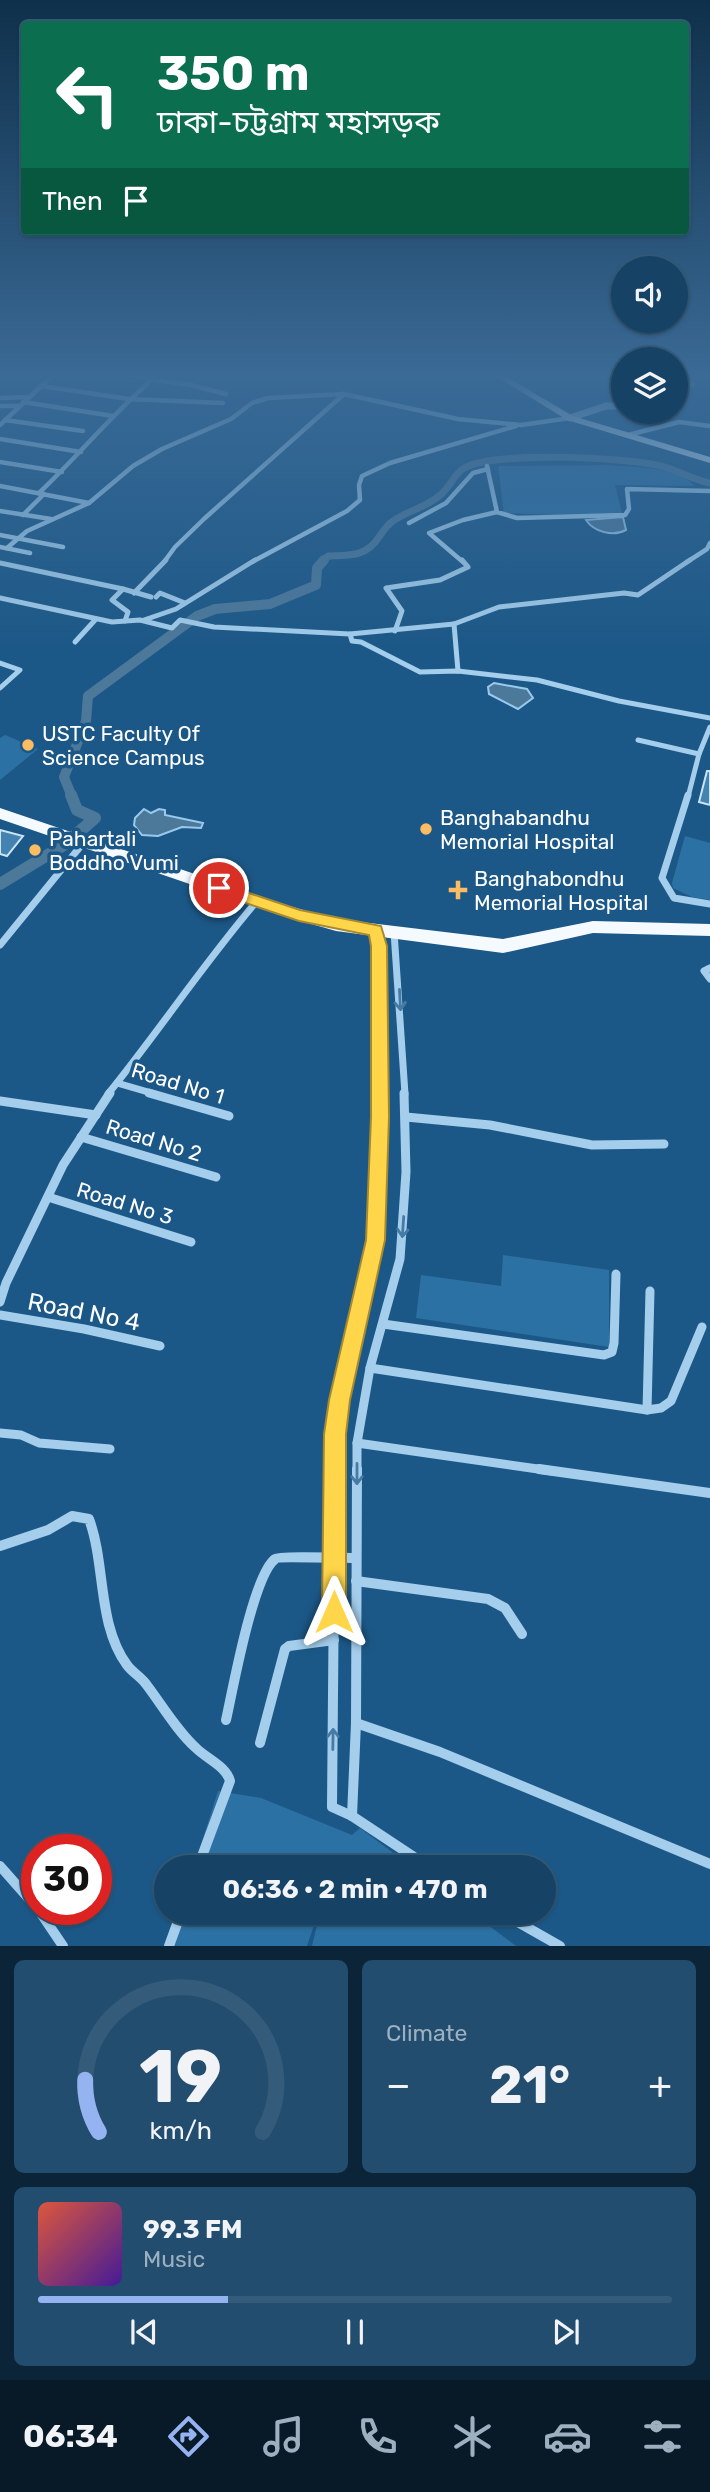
<!DOCTYPE html>
<meta charset="utf-8">
<style>
body{margin:0;font-family:Rubik,"Noto Sans Bengali",sans-serif;background:#224d6e;color:#f1f3f6;height:100vh;display:flex;flex-direction:column;font-size:26px;white-space:nowrap}
*{box-sizing:border-box;margin:0}
p{font-size:23px;color:#9db0bf}
.icon{flex:none;width:38px;height:38px;fill:none;stroke:currentColor;stroke-width:2;stroke-linecap:round;stroke-linejoin:round}
.map{position:relative;height:1946px;overflow:hidden}
.drawer{display:flex;flex-direction:column;gap:14px;padding:14px;background:#0c2438;flex:1}
.drawer>*{flex:none}
.hud{position:absolute;left:21px;top:21px;width:668px;height:214px;border-radius:7px;box-shadow:0 2px 5px #0004,0 0 0 2px #345b79;background:#0b6e4f;color:#fff;overflow:hidden}
.tools{position:absolute;left:611px;top:256px;display:grid;gap:14px}
.tools a{display:grid;place-items:center;width:77px;height:77px;border-radius:50%;background:#154265;box-shadow:0 2px 5px #0004,0 0 0 2px #345b79;font-size:35px}
.speed{position:absolute;left:21px;top:1834px;display:flex;gap:14px;font-size:35px;font-weight:700;text-align:center}
.speed>*{display:grid;place-content:center;width:91px;height:91px;border-radius:50%;background:#154265;box-shadow:0 2px 5px #0004,0 0 0 2px #345b79;line-height:1}
.speed .limit{border:10px solid #d22;background:#fff;color:#111}
.pin{position:absolute;display:grid;place-items:center;width:60px;height:60px;color:#fff;margin:-30px;border:4px solid #fff;border-radius:50%;box-shadow:0 2px 7px #0007}
.me{position:absolute;width:77px;margin:-38px;rotate:0deg;stroke-linejoin:round;filter:drop-shadow(0 0 5px #0008)}
.turn{display:flex;align-items:center;gap:24px;height:147px;padding:0 21px;font-size:32px}
.turn .icon{width:91px;height:91px;stroke-width:2.5}
.turn b{display:block;font-size:49px;line-height:60px}
.then{display:flex;align-items:center;height:66px;padding:0 21px;background:#0003;gap:14px;font-size:26px}
.big{font-size:52px;font-weight:700;line-height:1.1}
.drawer .card{flex:1;display:flex;flex-direction:column;justify-content:center;gap:10px;min-width:0;padding:0 24px;border-radius:10px;background:#224d6e}
.drawer .dial{align-items:center;gap:0}
.dial svg{height:182px;overflow:visible;fill:none;stroke:#345b79;stroke-width:7;stroke-linecap:round;text-anchor:middle}
.dial text{fill:#f1f3f6;stroke:none}
.song{display:flex;align-items:center;gap:21px}
.cover{width:84px;height:84px;border-radius:10px;background:linear-gradient(135deg,hsl(10 70% 55%),hsl(260 70% 35%))}
.played{height:7px;border-radius:4px;background:linear-gradient(90deg,#95b2f1 30%,#345b79 30%)}
.keys{display:flex;justify-content:space-around;direction:ltr}
.heat{display:flex;justify-content:space-between;align-items:center;font-size:38px;direction:ltr}
.drawer .tiles{flex:1;display:grid;gap:14px;grid-template-columns:1fr 1fr}
.card:last-child{grid-column:span 2}
.trip{position:absolute;left:154px;top:1855px;width:402px;height:70px;border-radius:35px;background:#154265;box-shadow:0 2px 5px #0004,0 0 0 2px #345b79;font-weight:700;line-height:70px;text-align:center}
.dock{display:flex;height:112px;justify-content:space-around;align-items:center;background:#081a28;color:#9db0bf}
.dock .icon{width:49px;height:49px}
.dock .selected{color:#95b2f1}
.dock b{font-size:32px;color:#f1f3f6}
.map>svg:first-child{display:block}
</style>
<div class="map">
<svg width="710" height="1946" viewBox="0 0 710 1946">
<rect width="100%" height="100%" fill="#1c5887"/>
<!-- green -->
<g fill="#2c71a4">
<path d="M 608,465 C 631,467 680,466 694,486 L 615,485 L 623,517 L 504,513 L 498,466 Z"/>
<polygon points="5,735 38,749 0,780 0,738"/>
<polygon points="685,836 710,843 710,900 692,897 673,888 672,883"/>
<polygon points="503,1255 609,1270 609,1347 416,1318 421,1275 501,1286"/>
<polygon points="218,1791 261,1798 352,1835 360,1828 412,1867 194,1867"/>
<polygon points="179,1913 318,1913 307,1946 170,1946"/>
<polygon points="320,1913 472,1913 516,1946 312,1946"/>
</g>
<!-- water -->
<g fill="#4c789a" stroke="#98caee" stroke-width="2">
<path d="M 623,517 L 626,530 C 613,537 594,532 586,520 Z"/>
<polygon points="494,683 527,689 533,698 518,709 489,694 488,687"/>
<polygon points="144,809 151,813 159,809 165,810 165,815 203,823 201,828 182,827 158,836 142,835 134,825 135,818"/>
</g>
<g fill="none" stroke-linecap="round" stroke-linejoin="round">
<!-- canal-far2 -->
<path stroke="#4c789a" stroke-width="7" d="M 322,562 L 328,556 C 350,555 366,557 379,537 C 383,531 387,525 393,521 C 407,511 425,508 439,496 C 449,489 454,474 464,468 C 494,451 630,457 665,467 C 681,472 694,480 710,483"/>
<!-- canal-far1 -->
<polyline stroke="#4c789a" stroke-width="10" points="72,797 64,777 86,721 88,696 197,616 215,609 270,604 316,585 317,568 324,560"/>
<!-- canal -->
<polyline stroke="#4c789a" stroke-width="12" points="0,884 64,845 95,818 77,810 71,795"/>
</g>
<!-- building -->
<g fill="#4482b0" stroke="#cae5f9" stroke-width="2">
<polygon points="707,771 710,771 710,805 699,802"/>
<polygon points="0,830 23,836 7,856 0,854"/>
</g>
<g fill="none" stroke-linecap="round" stroke-linejoin="round">
<!-- minor-far4 -->
<g stroke="#a4ceec" stroke-width="4.5">
<polyline points="129,376 191,385 226,394"/>
<polyline points="41,386 129,399 223,403"/>
<polyline points="0,398 27,397"/>
<polyline points="23,402 113,416"/>
<polyline points="0,406 19,406"/>
<polyline points="5,420 83,431"/>
<polyline points="0,425 52,376"/>
<polyline points="628,435 679,422 710,426"/>
<polyline points="0,439 81,452"/>
<polyline points="0,462 62,472"/>
<polyline points="487,466 497,512 517,518 625,515 629,509 627,489 710,491"/>
<polyline points="0,486 89,503"/>
<path d="M 39,493 C 79,455 114,412 156,376"/>
<polyline points="0,511 51,519"/>
<polyline points="23,515 44,494"/>
<polyline points="409,523 446,503 473,473 488,469"/>
<polyline points="0,535 63,547"/>
<polyline points="0,547 30,553"/>
<polyline points="7,548 27,531 89,503 133,466 162,449 231,419 252,403 268,398 344,394 458,419 521,425 570,418"/>
<polyline points="164,562 175,547 205,518 344,394"/>
<polyline points="252,562 347,511 360,500 359,485 362,476 390,463 516,426"/>
<polyline points="463,562 429,533 463,520 497,512"/>
<polyline points="687,562 707,549 710,543"/>
</g>
<!-- minor-far3 -->
<g stroke="#a4ceec" stroke-width="5">
<polyline points="0,563 123,589 112,600 128,612 125,621"/>
<polyline points="123,589 151,597"/>
<polyline points="134,593 166,560"/>
<polyline points="156,597 160,593 185,603"/>
<polyline points="0,598 112,622 140,620 172,628 180,620 214,627 350,634 352,641 361,642 420,672 458,671 537,680 619,701 710,718"/>
<polyline points="144,620 176,609 255,560"/>
<polyline points="454,624 458,671"/>
<polyline points="395,631 402,611 386,588 440,580 468,567 462,560"/>
<polyline points="350,634 454,624 499,607 624,593 638,595 690,560"/>
<polyline points="75,642 96,619"/>
<polyline points="0,663 20,670 0,688"/>
<polyline points="638,740 699,754 688,797"/>
<polyline points="699,754 710,727"/>
</g>
<!-- minor-far2 -->
<g stroke="#a4ceec" stroke-width="7">
<polyline points="688,795 662,878 674,898 710,904"/>
<polyline points="375,931 379,946 380,1094"/>
<polyline points="394,932 405,1094"/>
<polyline points="0,945 84,842"/>
<polyline points="710,968 704,971 710,979"/>
<polyline points="117,1083 155,1094"/>
<path d="M 108,1094 C 159,1031 204,963 257,901"/>
</g>
<!-- minor-far1 -->
<g stroke="#a4ceec" stroke-width="9">
<polyline points="149,1093 229,1116"/>
<polyline points="0,1101 96,1115"/>
<polyline points="406,1117 490,1125 592,1145 664,1144"/>
<polyline points="81,1137 216,1177"/>
<polyline points="48,1197 191,1242"/>
<polyline points="0,1302 6,1283 63,1165 110,1093"/>
<polyline points="0,1315 84,1329 160,1346"/>
<polyline points="383,1324 604,1355 612,1352 614,1343 616,1274"/>
<polyline points="370,1368 647,1410 661,1408 671,1401 702,1327"/>
<polyline points="647,1410 650,1291"/>
<polyline points="0,1433 21,1435 39,1443 110,1449"/>
<polyline points="357,1443 552,1471"/>
<polyline points="335,1471 335,1434 340,1400 376,1239 380,1093"/>
<polyline points="357,1471 357,1443 370,1368 400,1259 406,1172 404,1093"/>
</g>
<!-- minor -->
<g stroke="#a4ceec" stroke-width="10">
<polyline points="335,1469 332,1807 352,1816 429,1867"/>
<polyline points="539,1469 710,1493"/>
<path d="M 0,1546 L 48,1530 L 72,1516 L 89,1519 C 106,1565 97,1624 127,1665 C 132,1672 141,1677 146,1684 C 162,1705 177,1731 196,1748 C 207,1759 226,1766 230,1781 L 198,1867"/>
<polyline points="356,1581 488,1599 505,1608 522,1634"/>
<path d="M 226,1720 C 233,1689 253,1576 275,1559 C 278,1556 345,1558 356,1558"/>
<polyline points="356,1723 440,1752 710,1864"/>
<polyline points="260,1743 285,1649 289,1646 334,1640"/>
<polyline points="352,1816 356,1723 357,1469"/>
<polyline points="0,1866 37,1908"/>
<polyline points="38,1909 63,1946"/>
<polyline points="502,1913 560,1946"/>
<polyline points="169,1946 181,1913"/>
</g>
<!-- tertiary -->
<g stroke="#a4ceec" stroke-width="7">
<polyline points="676,387 691,384"/>
<polyline points="570,418 606,406 623,406"/>
</g>
<!-- secondary -->
<polygon fill="#d1e7f9" fill-rule="evenodd" points="496,376 505,376 573,416 710,457 710,463 567,420"/>
<!-- trunk -->
<polygon fill="#f4faff" fill-rule="evenodd" points="0,808 289,906 336,919 503,939 593,921 710,924 710,936 593,933 503,953 336,931 280,915 0,819"/>
</g>
<!-- one-way arrows -->
<defs><path id="oneway-shaft" d="M-6 0H5M1.5-3L5.5 0L1.5 3" fill="none" stroke-width="1.6" stroke-linecap="round" stroke-linejoin="round" transform="scale(1.75)"/></defs>
<g stroke="#457ba5">
<use href="#oneway-shaft" transform="translate(400 1000) rotate(87)"/>
<use href="#oneway-shaft" transform="translate(403 1227) rotate(94)"/>
<use href="#oneway-shaft" transform="translate(357 1474) rotate(90)"/>
<use href="#oneway-shaft" transform="translate(333 1739) rotate(-89)"/>
</g>
<!-- sky -->
<linearGradient id="sky" x2="0" y2="1"><stop stop-color="#0f304a"/><stop offset="0.58" stop-color="#3a6a96"/><stop offset="1" stop-color="#3a6a96" stop-opacity="0"/></linearGradient>
<rect width="710" height="648" fill="url(#sky)"/>
<!-- route -->
<polygon fill="#ffd54a" stroke="#a68a30" stroke-width="2" points="219,883 300,910 381,926 387,946 389,1117 385,1240 350,1400 346,1434 346,1612 342,1621 334,1624 326,1621 322,1612 324,1434 329,1400 366,1240 371,1117 371,946 369,935 299,921 213,892 211,888 213,884"/>
<!-- markers -->
<g fill="#fcbc62" stroke="#1c5887" stroke-width="2.5">
<circle cx="28" cy="745" r="7"/>
<circle cx="426" cy="829" r="7"/>
<circle cx="35" cy="850" r="7"/>
<path d="M454.5 879.5h7v7h7v7h-7v7h-7v-7h-7v-7h7z"/>
</g>
<g text-anchor="middle" dominant-baseline="central" stroke-width="7" stroke-linejoin="round" paint-order="stroke">
<!-- poi labels -->
<g font-size="21" fill="#fff" stroke="#1c5887" text-anchor="start">
<text x="42" y="733">USTC Faculty Of<tspan x="42" dy="24">Science Campus</tspan></text>
<text x="440" y="817">Banghabandhu<tspan x="440" dy="24">Memorial Hospital</tspan></text>
<text x="49" y="838">Pahartali<tspan x="49" dy="24">Boddho Vumi</tspan></text>
<text x="474" y="878">Banghabondhu<tspan x="474" dy="24">Memorial Hospital</tspan></text>
</g>
<!-- street labels -->
<g font-size="21" fill="#fff" stroke="#1c5887">
<text transform="translate(178 1083) rotate(17)">Road No 1</text>
<text transform="translate(154 1140) rotate(17)">Road No 2</text>
<text transform="translate(125 1203) rotate(17)">Road No 3</text>
</g>
<!-- near-street labels -->
<g font-size="24" fill="#fff" stroke="#1c5887">
<text transform="translate(84 1312) rotate(11)">Road No 4</text>
</g>
</g>
</svg>
<div class="tools">
<a><svg class="icon" aria-label="sound" viewBox="0 0 24 24"><path d="M4 9h4l5-4v14l-5-4H4zM17 9q2 3 0 6"/></svg></a>
<a><svg class="icon" aria-label="layers" viewBox="0 0 24 24"><path d="M12 4l9 5-9 5-9-5zM3 14l9 5 9-5"/></svg></a>
</div>
<div class="speed"><div class="limit">30</div></div>
<div class="pin" style="left:219px;top:888px;background:#d93025"><svg class="icon" aria-label="arrive" viewBox="0 0 24 24"><path d="M6 21V4h12l-3 4 3 4H6"/></svg></div>
<svg class="me" style="left:334px;top:1612px" viewBox="-20 -20 40 40"><path d="M0-17L14 15 0 8-14 15z" fill="#ffd54a" stroke="#fff" stroke-width="4"/></svg>
<div class="trip">06:36 · 2 min · 470 m</div>
<div class="hud">
<div class="turn"><svg class="icon" aria-label="left" viewBox="0 0 24 24"><path d="M17 20v-9H6M10 6l-5 5 5 5"/></svg><div><b>350 m</b>ঢাকা-চট্টগ্রাম মহাসড়ক</div></div>
<div class="then">Then<svg class="icon" aria-label="arrive" viewBox="0 0 24 24"><path d="M6 21V4h12l-3 4 3 4H6"/></svg></div>
</div>
</div>
<section class="drawer">
<div class="tiles">
<div class="card dial"><svg viewBox="0 0 100 80">
<path d="M14 69A42 42 0 1 1 86 69"/>
<path d="M14 69A42 42 0 0 1 8 46" stroke="#95b2f1"/>
<text x="50" y="56" font-size="32" font-weight="700">19</text>
<text x="50" y="72" font-size="11">km/h</text>
</svg></div>
<div class="card"><p>Climate</p>
<div class="heat"><a>−</a><b class="big">21°</b><a>+</a></div>
</div>
<div class="card">
<div class="song"><i class="cover"></i><div><b>99.3 FM</b><p>Music</p></div></div>
<div class="played"></div>
<div class="keys"><svg class="icon" aria-label="previous" viewBox="0 0 24 24"><path d="M18 5L8 12l10 7zM5 5v14"/></svg><svg class="icon" aria-label="pause" viewBox="0 0 24 24"><path d="M8 5v14M16 5v14"/></svg><svg class="icon" aria-label="next" viewBox="0 0 24 24"><path d="M6 5l10 7-10 7zM19 5v14"/></svg></div>
</div>
</div>
</section>
<nav class="dock">
<b>06:34</b>
<svg class="icon selected" aria-label="directions" viewBox="0 0 24 24"><path d="M12 3l9 9-9 9-9-9zM9 14v-3h6M13 9l2 2-2 2"/></svg>
<svg class="icon" aria-label="music" viewBox="0 0 24 24"><path d="M9 18V5l10-2v13"/><circle cx="6" cy="18" r="3"/><circle cx="16" cy="16" r="3"/></svg>
<svg class="icon" aria-label="phone" viewBox="0 0 24 24"><path d="M5 4h4l2 5-3 2q2 4 5 5l2-3 5 2v4C11 20 4 13 5 4z"/></svg>
<svg class="icon" aria-label="climate" viewBox="0 0 24 24"><path d="M12 3v18M4 7l16 10M4 17L20 7"/></svg>
<svg class="icon" aria-label="car" viewBox="0 0 24 24"><path d="M5 17H2v-5l4-1 3-4h7l3 4 3 1v5h-3M9 17h6M6 11h13"/><circle cx="7" cy="17" r="2"/><circle cx="17" cy="17" r="2"/></svg>
<svg class="icon" aria-label="filters" viewBox="0 0 24 24"><path d="M4 7h16M4 17h16"/><circle cx="9" cy="7" r="2"/><circle cx="15" cy="17" r="2"/></svg>
</nav>
